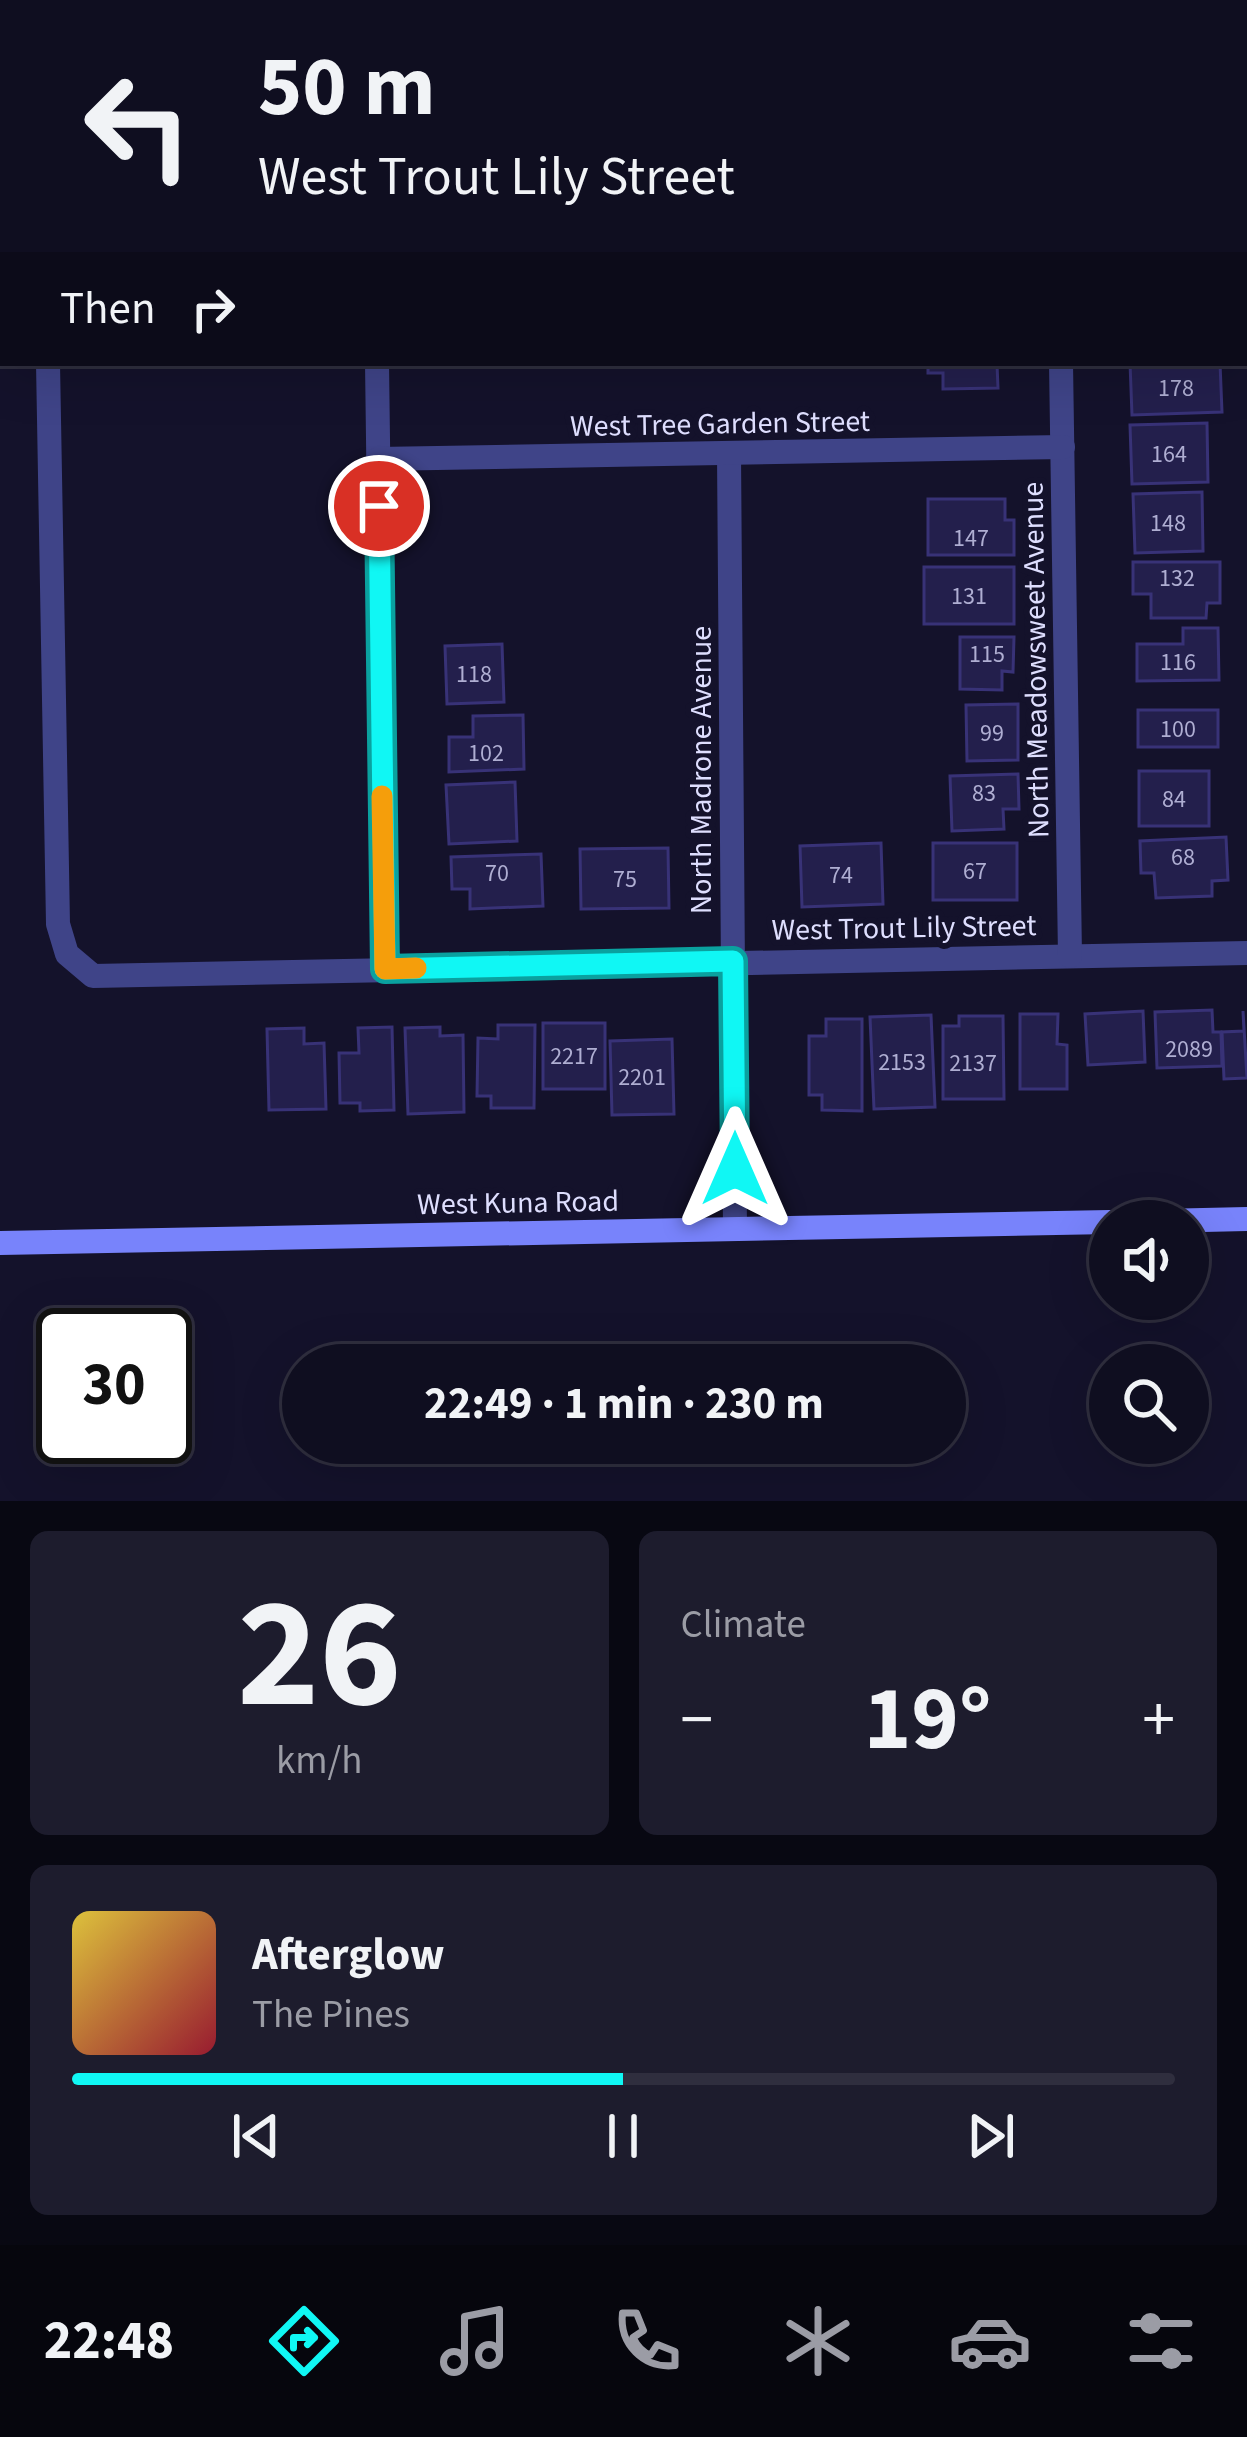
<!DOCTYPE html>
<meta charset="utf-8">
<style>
body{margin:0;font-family:"Source Sans 3",sans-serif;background:#1d1c2d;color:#f1f3f6;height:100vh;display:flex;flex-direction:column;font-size:45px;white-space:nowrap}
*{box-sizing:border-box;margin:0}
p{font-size:39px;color:#9b9ca5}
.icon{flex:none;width:66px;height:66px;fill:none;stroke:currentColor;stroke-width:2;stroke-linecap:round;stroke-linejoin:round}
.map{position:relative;height:1501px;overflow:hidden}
.panel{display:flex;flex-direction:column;gap:30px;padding:30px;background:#080812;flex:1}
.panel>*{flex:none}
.guide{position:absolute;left:0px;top:0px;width:1248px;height:366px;box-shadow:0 12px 48px #0002,0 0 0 3px #2f2e3e;background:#0f0e20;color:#f1f3f6;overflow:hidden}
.tools{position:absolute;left:1089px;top:1200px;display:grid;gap:24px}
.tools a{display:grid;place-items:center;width:120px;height:120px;border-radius:50%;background:#0f0e20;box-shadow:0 12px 48px #0002,0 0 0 3px #2f2e3e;font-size:60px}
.speed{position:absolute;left:36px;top:1308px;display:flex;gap:24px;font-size:60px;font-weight:700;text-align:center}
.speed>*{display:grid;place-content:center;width:156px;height:156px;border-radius:50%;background:#0f0e20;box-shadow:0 12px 48px #0002,0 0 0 3px #2f2e3e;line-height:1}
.speed .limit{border:6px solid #111;border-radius:18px;background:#fff;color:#111}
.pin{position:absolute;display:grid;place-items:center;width:102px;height:102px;color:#fff;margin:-51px;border:6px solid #fff;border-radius:50%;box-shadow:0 3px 12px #0007}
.me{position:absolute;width:132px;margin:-66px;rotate:0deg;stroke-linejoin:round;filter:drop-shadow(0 0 9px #0008)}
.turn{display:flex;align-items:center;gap:42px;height:252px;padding:0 60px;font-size:54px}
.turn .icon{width:156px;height:156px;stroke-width:2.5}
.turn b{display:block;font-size:84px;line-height:102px}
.then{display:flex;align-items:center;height:114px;padding:0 60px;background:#0003;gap:24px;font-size:45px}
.big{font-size:90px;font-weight:700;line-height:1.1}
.panel .widget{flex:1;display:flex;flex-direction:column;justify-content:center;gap:18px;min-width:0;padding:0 42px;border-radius:18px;background:#1d1c2d}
.panel .dial{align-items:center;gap:0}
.dial b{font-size:156px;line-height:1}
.song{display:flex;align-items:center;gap:36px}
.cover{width:144px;height:144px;border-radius:18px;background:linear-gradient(135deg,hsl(50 70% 55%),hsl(350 70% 35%))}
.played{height:12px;border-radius:6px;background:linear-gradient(90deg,#10f7f4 50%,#2f2e3e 50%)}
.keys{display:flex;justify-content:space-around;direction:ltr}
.heat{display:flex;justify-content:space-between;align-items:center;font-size:66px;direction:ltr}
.panel .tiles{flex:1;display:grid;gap:30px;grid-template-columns:1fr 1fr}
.widget:last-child{grid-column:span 2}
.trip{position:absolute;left:282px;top:1344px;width:684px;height:120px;border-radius:60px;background:#0f0e20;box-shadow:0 12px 48px #0002,0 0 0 3px #2f2e3e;font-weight:700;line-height:120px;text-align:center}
.menu{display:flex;height:192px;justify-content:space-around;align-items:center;background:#06060d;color:#9b9ca5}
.menu .icon{width:84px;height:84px}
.menu .on{color:#10f7f4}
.menu b{font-size:54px;color:#f1f3f6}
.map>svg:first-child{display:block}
</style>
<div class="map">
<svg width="1247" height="1501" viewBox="0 0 1247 1501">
<rect width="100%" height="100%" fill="#14122b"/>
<!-- building -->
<g fill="#231f4c" stroke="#383277" stroke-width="3">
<polygon points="928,363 1010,363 1010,364 997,364 998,388 943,389 943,373 928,373"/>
<polygon points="1130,363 1220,363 1222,412 1132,415"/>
<polygon points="1207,423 1208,482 1132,484 1130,425"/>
<polygon points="1202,492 1203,551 1135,553 1133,494"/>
<polygon points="928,499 1005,499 1005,520 1014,520 1014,555 928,555"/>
<polygon points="1133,562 1220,562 1220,603 1207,603 1206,618 1151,618 1151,594 1133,594"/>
<rect x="924" y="567" width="90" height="57"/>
<polygon points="1183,628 1218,628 1219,680 1137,681 1137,644 1183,644"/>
<polygon points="960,637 1014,637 1013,672 1002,671 1002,690 960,689"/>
<polygon points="502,644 504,702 447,704 445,646"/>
<polygon points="1018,704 1018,760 967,761 966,705"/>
<rect x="1138" y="710" width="80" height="37"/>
<polygon points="523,715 524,769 449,772 449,737 473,737 473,716"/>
<rect x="1139" y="771" width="70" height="55"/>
<polygon points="1018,774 1019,809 1003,809 1004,829 952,831 950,776"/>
<polygon points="515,782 517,841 449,844 446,785"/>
<polygon points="1226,837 1228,880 1212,881 1212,896 1156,898 1154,873 1141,873 1140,841"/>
<polygon points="881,843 883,904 802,907 800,846"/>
<rect x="933" y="843" width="84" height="57"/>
<polygon points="668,848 669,908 581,909 580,849"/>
<polygon points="541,854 543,906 470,909 470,889 452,889 451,857"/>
<polygon points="1212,1010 1213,1032 1221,1032 1222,1066 1157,1068 1155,1012"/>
<polygon points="1143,1011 1145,1062 1088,1065 1085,1014"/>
<polygon points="1243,1011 1247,1078 1224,1079 1222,1032 1244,1031"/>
<polygon points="1020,1014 1058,1014 1057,1044 1067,1045 1067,1089 1020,1089"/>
<polygon points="931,1015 935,1107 874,1109 870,1017"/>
<polygon points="959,1016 1003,1016 1004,1099 943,1099 943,1026 959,1026"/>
<polygon points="826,1019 862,1019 862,1111 822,1110 822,1095 809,1095 809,1036 826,1036"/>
<rect x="543" y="1023" width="62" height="66"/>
<polygon points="498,1025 535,1025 534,1108 491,1108 491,1096 477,1096 478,1038 498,1039"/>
<polygon points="392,1027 394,1110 360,1111 360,1103 340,1103 339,1053 359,1053 358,1028"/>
<polygon points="440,1027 440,1036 463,1035 464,1112 408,1114 405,1028"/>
<polygon points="304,1028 304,1044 324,1043 326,1109 269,1110 267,1029"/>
<polygon points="672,1039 674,1114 612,1115 610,1041"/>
</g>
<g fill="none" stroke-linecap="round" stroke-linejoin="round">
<!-- street -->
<g stroke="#3f4488" stroke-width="24">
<polyline points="41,0 41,3"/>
<polyline points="373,0 373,3"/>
<polyline points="716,0 716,3"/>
<polyline points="1056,0 1056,3"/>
<polyline points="1245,236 1247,236"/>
<polyline points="0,258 3,258"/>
<polyline points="48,363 58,924 67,954 93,976 1247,953"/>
<polyline points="377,363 385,969"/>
<polyline points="1061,363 1070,956"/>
<polyline points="729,454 735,1229"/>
<polyline points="378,459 1063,447"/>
</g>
<!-- secondary -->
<g stroke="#7883fb" stroke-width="24">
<polyline points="1159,1221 1247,1219"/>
<polyline points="0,1243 1110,1222"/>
</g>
</g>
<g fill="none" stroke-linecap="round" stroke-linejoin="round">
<defs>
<polyline id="route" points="379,506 385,969 733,961 735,1169"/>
</defs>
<!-- route casing -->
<use href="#route" stroke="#0aa19f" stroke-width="30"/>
<!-- route -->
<use href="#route" stroke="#10f7f4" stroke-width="21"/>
<!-- slow -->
<polyline stroke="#f59e0b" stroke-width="21" points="382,796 385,969 416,968"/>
</g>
<g text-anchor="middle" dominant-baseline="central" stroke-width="12" stroke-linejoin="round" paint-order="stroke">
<!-- number labels -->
<g font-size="24" fill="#afaed2">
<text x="1176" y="388">178</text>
<text x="1169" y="454">164</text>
<text x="1168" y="523">148</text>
<text x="971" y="538">147</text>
<text x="1177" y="578">132</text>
<text x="969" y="596">131</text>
<text x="987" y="654">115</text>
<text x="1178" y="662">116</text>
<text x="474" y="674">118</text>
<text x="1178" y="729">100</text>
<text x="992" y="733">99</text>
<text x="486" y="753">102</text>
<text x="984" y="793">83</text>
<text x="1174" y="799">84</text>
<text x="1183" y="857">68</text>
<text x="975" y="871">67</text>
<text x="497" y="873">70</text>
<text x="841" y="875">74</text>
<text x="625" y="879">75</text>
<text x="1189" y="1049">2089</text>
<text x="574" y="1056">2217</text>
<text x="902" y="1062">2153</text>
<text x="973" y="1063">2137</text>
<text x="642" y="1077">2201</text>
</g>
<!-- street labels -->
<g font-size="30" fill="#dedefe" stroke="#14122b">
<text transform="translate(720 424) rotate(-1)">West Tree Garden Street</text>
<text transform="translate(1036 660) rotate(-91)">North Meadowsweet Avenue</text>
<text transform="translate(701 770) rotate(-90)">North Madrone Avenue</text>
<text transform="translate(904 928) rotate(-1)">West Trout Lily Street</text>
<text transform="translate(518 1203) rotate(-1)">West Kuna Road</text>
</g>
</g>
</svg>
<div class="tools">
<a><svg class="icon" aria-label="sound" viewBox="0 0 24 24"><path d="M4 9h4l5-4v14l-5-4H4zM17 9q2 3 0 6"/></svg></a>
<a><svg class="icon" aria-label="search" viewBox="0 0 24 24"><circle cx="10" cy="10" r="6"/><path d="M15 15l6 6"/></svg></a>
</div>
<div class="speed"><div class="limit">30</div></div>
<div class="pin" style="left:379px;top:506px;background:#d93025"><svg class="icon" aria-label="arrive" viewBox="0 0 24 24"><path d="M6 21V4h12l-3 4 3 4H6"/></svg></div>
<svg class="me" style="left:735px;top:1169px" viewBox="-20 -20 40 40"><path d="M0-17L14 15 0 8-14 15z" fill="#10f7f4" stroke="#fff" stroke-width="4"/></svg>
<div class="trip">22:49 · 1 min · 230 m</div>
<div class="guide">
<div class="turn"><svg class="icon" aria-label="left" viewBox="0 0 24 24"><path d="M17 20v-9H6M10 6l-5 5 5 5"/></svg><div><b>50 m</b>West Trout Lily Street</div></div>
<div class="then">Then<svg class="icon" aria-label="right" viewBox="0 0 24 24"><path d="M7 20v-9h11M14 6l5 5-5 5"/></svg></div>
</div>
</div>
<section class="panel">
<div class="tiles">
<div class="widget dial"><b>26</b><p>km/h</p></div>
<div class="widget"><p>Climate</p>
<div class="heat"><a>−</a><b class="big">19°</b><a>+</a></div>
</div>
<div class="widget">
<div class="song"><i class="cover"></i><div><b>Afterglow</b><p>The Pines</p></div></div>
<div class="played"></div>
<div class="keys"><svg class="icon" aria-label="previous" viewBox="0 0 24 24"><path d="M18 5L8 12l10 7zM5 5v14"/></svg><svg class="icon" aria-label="pause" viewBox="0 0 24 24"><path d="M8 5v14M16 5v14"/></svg><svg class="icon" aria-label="next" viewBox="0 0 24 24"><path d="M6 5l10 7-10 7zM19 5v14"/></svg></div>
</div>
</div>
</section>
<nav class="menu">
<b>22:48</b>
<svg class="icon on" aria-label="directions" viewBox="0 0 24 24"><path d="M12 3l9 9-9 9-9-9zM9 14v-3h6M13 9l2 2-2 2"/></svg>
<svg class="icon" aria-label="music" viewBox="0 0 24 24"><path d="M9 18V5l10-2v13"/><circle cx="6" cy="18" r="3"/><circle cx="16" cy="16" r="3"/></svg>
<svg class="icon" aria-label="phone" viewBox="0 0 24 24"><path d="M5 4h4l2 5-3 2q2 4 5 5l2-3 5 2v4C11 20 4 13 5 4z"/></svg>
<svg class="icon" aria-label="climate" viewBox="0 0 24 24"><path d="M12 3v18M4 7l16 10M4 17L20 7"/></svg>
<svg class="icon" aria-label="car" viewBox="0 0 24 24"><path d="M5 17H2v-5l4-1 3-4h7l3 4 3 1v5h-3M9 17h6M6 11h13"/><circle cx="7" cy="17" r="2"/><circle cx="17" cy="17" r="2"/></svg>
<svg class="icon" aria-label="filters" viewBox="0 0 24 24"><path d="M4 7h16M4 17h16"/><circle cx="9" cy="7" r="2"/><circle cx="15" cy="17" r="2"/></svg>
</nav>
